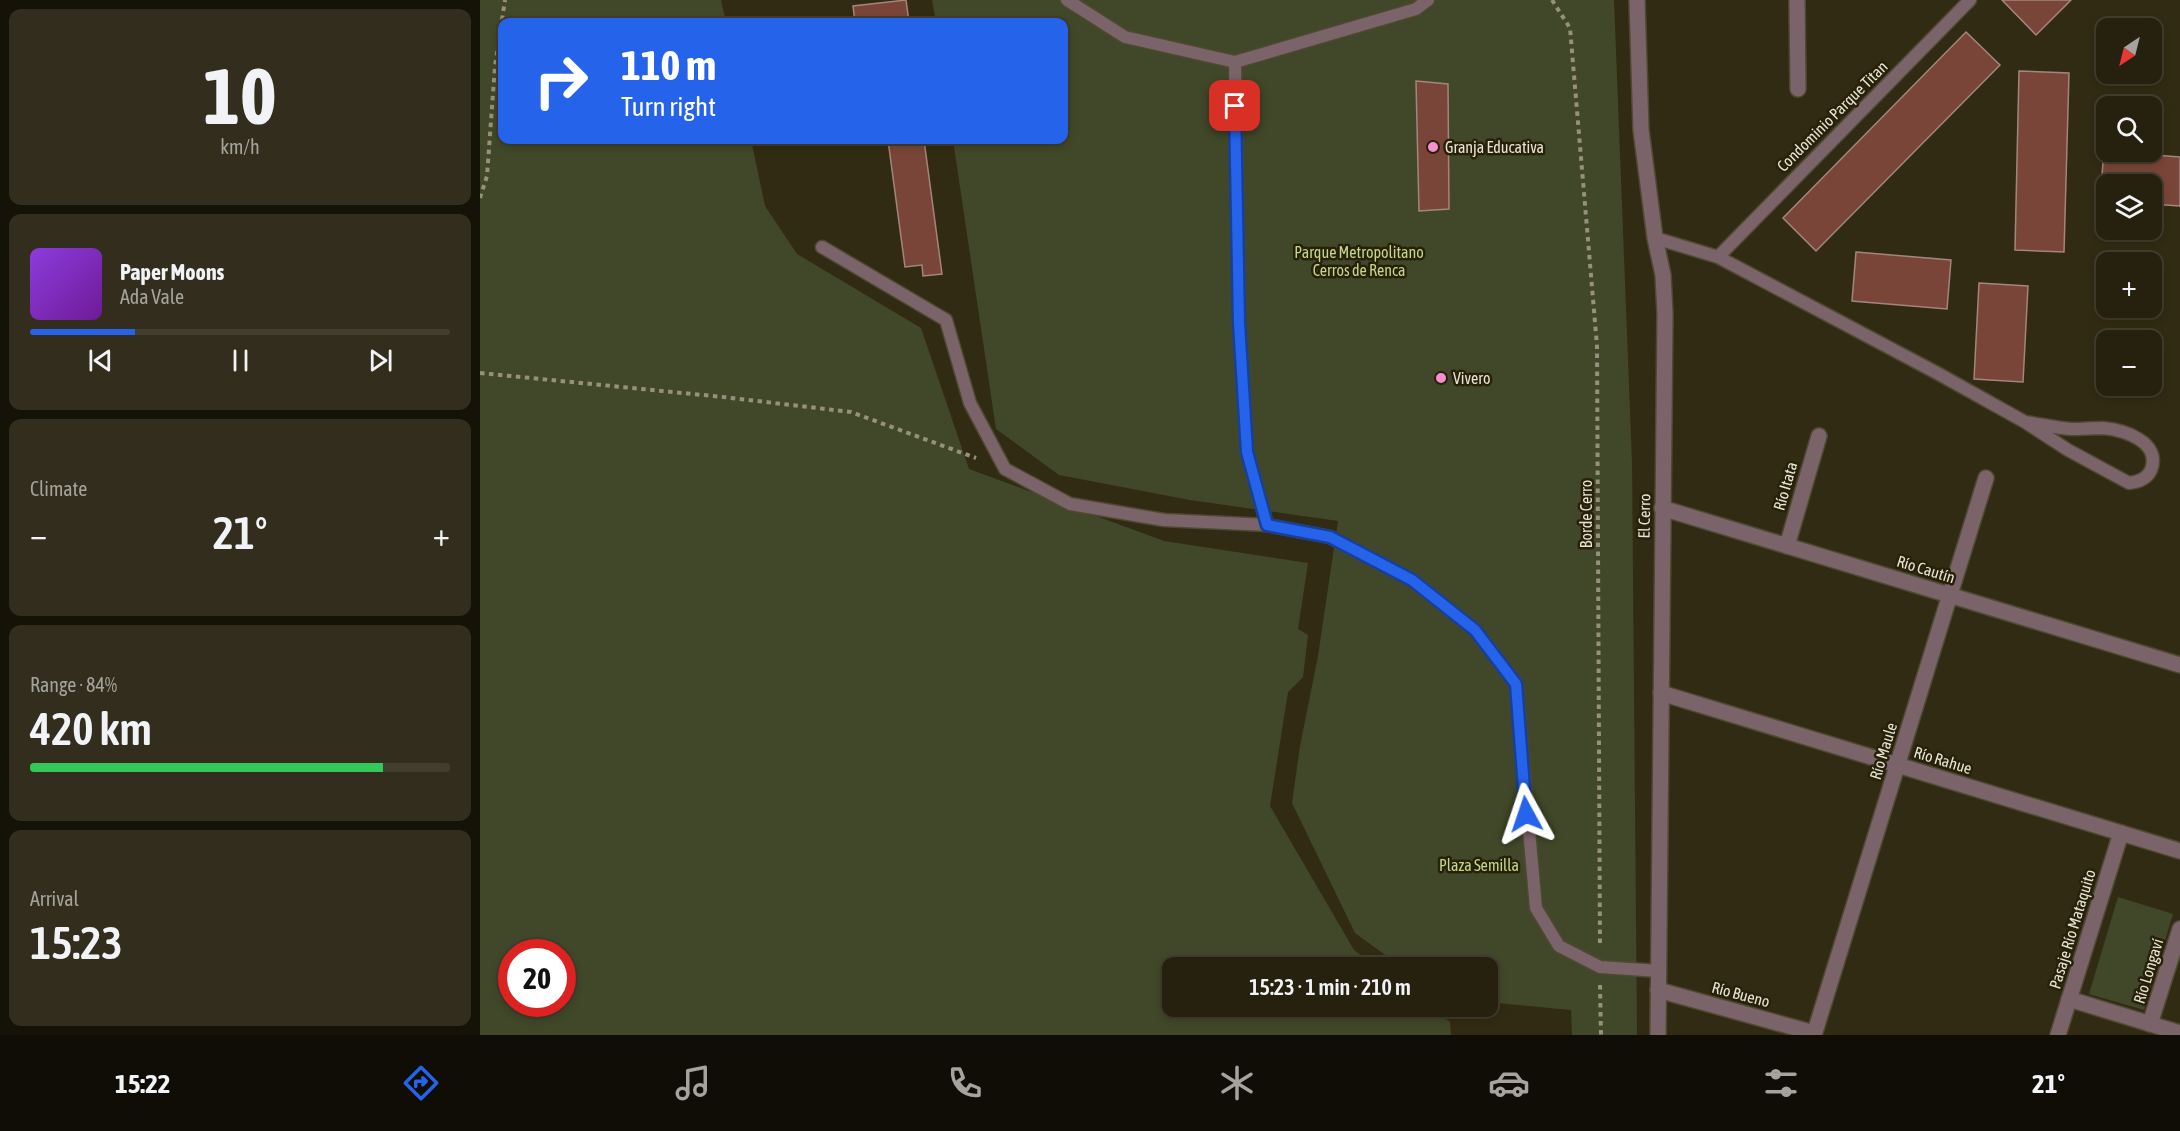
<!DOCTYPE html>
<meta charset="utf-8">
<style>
body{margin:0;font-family:"Asap Condensed",sans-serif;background:#322d1c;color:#f1f3f6;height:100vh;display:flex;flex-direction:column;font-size:22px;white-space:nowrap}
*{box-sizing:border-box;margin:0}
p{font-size:20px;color:#a4a39e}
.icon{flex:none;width:33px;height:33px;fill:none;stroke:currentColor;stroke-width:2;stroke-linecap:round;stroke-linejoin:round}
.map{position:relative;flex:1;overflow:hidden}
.drawer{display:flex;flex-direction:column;gap:9px;padding:9px;background:#151208;width:480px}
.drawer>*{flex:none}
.hud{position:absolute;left:18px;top:18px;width:570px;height:126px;border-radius:12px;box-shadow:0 3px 9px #0003,0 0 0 2px #423e2e;background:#2563eb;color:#fff;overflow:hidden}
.needle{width:39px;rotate:215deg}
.tools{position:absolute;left:1616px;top:18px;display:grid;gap:12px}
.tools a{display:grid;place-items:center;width:66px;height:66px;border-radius:12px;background:#26200e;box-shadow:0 3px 9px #0003,0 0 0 2px #423e2e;font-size:30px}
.speed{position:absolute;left:18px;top:939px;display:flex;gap:12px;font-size:30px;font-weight:700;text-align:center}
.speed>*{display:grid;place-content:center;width:78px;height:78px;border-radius:50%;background:#26200e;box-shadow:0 3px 9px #0003,0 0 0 2px #423e2e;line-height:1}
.speed .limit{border:9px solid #d22;background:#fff;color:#111}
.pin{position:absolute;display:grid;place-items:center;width:51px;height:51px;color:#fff;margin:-26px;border-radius:12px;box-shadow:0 3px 9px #0006}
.me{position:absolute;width:66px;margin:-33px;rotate:355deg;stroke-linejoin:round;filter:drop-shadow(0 0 4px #0008)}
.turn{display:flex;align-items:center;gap:21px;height:126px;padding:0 24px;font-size:27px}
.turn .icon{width:78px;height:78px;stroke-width:2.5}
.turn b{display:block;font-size:42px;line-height:51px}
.big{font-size:45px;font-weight:600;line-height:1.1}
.drawer .card{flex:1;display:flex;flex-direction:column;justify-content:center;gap:9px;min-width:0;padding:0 21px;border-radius:12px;background:#322d1c}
.drawer .dial{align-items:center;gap:0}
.dial b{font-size:78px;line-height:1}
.song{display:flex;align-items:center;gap:18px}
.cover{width:72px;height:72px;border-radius:9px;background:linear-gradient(135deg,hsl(270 70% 55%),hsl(280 70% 35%))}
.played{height:6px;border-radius:3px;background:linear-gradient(90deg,#2563eb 25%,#423e2e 25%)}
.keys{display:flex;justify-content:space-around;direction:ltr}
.heat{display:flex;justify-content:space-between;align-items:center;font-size:33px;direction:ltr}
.charge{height:9px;border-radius:4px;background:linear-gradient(90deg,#34c759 84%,#423e2e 0)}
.trip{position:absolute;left:682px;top:957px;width:336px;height:60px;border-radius:12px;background:#26200e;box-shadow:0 3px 9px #0003,0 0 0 2px #423e2e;font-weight:600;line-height:60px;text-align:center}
.dock{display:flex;height:96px;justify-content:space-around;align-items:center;background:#0f0d06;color:#a4a39e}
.dock .icon{width:42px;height:42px}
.dock .active{color:#2563eb}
.dock b{font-size:27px;color:#f1f3f6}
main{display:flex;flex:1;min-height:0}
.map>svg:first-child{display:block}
</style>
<main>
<section class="drawer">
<div class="card dial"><b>10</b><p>km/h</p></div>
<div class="card">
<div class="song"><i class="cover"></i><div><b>Paper Moons</b><p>Ada Vale</p></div></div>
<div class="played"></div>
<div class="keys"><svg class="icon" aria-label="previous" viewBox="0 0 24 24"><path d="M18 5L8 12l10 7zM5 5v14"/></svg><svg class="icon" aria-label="pause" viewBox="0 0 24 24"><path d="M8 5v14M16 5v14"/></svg><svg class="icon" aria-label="next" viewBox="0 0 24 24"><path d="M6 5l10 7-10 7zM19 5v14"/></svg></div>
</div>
<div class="card"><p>Climate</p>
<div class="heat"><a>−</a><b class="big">21°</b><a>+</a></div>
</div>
<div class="card"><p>Range · 84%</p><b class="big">420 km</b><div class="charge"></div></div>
<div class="card"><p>Arrival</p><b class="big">15:23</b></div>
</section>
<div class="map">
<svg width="1700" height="1035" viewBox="0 0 1700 1035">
<rect width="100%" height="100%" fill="#322b13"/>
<!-- green -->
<g fill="#414829" fill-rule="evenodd">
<path d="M 0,0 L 241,0 L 246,22 L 22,22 L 22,140 L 271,140 L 285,206 L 317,254 L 441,328 L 489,469 L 684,541 L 828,563 L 818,629 L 828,635 L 823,677 L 808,692 L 790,806 L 874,950 L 897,967 L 693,968 L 693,1006 L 949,1007 L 970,1022 L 971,1035 L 0,1035 ZM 32,952 L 82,952 L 82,1004 L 32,1004 Z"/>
<polygon points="452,0 1134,0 1152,463 1157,1035 1092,1035 1091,1010 1008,1002 1008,968 922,967 875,933 812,803 820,746 838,656 858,521 710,500 579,475 516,429 473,140 584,140 584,22 456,22"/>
<polygon points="1638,897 1693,914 1664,1010 1609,994"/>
</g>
<!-- building -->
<g fill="#784538" stroke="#a4857d" stroke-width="1.5">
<polygon points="426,0 429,22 375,22 373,6"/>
<polygon points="1522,0 1591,0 1556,35"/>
<polygon points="1486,32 1520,65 1336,251 1303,218"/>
<polygon points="1539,71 1589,73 1584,252 1535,250"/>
<polygon points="936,81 968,84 969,209 939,211"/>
<polygon points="408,140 444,140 462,274 443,276 442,265 425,267"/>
<polygon points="1624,151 1700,157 1700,206 1671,204 1671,184 1626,184 1626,200 1620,199"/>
<polygon points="1376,252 1471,260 1467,309 1372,301"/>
<polygon points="1499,283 1548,286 1543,382 1494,379"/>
</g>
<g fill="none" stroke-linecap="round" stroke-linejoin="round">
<defs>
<g id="service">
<polyline points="587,0 645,37 755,62 936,9 948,0"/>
<polyline points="755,62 759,323 767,452 787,525"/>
<path d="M 1175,238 L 1238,257 L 1457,373 L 1545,422 L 1588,450 L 1649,483 C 1658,482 1667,479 1671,470 C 1682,442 1644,430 1623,428 C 1613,428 1602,429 1591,429 C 1576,428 1560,424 1545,422"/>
<polyline points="342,247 466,320 490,403 525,469 590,504 684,520 787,525 850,537 932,580 995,630 1036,684 1056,908 1079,946 1120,967 1179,971"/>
<polyline points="1238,257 1490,0"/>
</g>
<g id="minor">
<polyline points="1157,0 1161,130 1175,238 1183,275 1185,314 1178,1035"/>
<polyline points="1317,0 1318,89"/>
<polyline points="1182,508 1700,665"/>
<polyline points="1307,546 1339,436"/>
<polyline points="1181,693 1700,851"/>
<polyline points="1178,990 1334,1033"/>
<polyline points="1589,999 1700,1033"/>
<polyline points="1670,1024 1700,929"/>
<polyline points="1334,1035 1506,478"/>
<polyline points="1578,1035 1641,833"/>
</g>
</defs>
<!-- service casing -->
<use href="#service" stroke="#4f4932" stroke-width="15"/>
<!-- minor casing -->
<use href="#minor" stroke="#4f4932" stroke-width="18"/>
<!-- path -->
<g stroke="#96907d" stroke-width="4" stroke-dasharray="4.5 4.5" stroke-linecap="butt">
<polyline points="1072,0 1090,28 1117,346 1120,947"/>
<polyline points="0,198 7,176 15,66 25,0"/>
<polyline points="0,373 243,397 371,412 496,458"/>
<polyline points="1120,985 1121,1035"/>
</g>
<!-- service -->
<use href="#service" stroke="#7b636a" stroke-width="12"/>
<!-- minor -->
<use href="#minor" stroke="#7b636a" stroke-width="15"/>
</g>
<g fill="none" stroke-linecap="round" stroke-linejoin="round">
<defs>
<polyline id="route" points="755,106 759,323 767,452 787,525 850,537 932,580 995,630 1036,684 1046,814"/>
</defs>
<!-- route casing -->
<use href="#route" stroke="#184099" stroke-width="15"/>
<!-- route -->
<use href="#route" stroke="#2563eb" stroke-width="10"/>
</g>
<!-- markers -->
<g fill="#f690cf" stroke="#282109" stroke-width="2">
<circle cx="953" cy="147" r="6"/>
<circle cx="961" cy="378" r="6"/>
</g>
<g text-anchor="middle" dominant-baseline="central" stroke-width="5" stroke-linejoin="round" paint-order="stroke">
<!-- street labels -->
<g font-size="16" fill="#e8e4d5" stroke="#282109">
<text transform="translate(1352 116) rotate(-45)">Condominio Parque Titan</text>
<text transform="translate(1305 486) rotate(-74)">Río Itata</text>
<text transform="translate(1106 514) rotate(-90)">Borde Cerro</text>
<text transform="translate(1164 516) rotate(-89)">El Cerro</text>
<text transform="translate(1446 569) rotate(17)">Río Cautín</text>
<text transform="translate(1403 751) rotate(-73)">Río Maule</text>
<text transform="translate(1463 760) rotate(17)">Río Rahue</text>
<text transform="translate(1592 929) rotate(-73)">Pasaje Río Mataquito</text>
<text transform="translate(1668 971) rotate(-73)">Río Longaví</text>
<text transform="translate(1261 994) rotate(15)">Río Bueno</text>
</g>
<!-- poi labels -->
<g font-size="16" fill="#e8e4d5" stroke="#282109" text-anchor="start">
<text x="965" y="147">Granja Educativa</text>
<text x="973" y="378">Vivero</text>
</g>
<!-- park labels -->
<g font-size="16" fill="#c4d788" stroke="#282109">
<text x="879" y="252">Parque Metropolitano<tspan x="879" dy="18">Cerros de Renca</tspan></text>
<text x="999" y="865">Plaza Semilla</text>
</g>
</g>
</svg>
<div class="tools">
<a><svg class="needle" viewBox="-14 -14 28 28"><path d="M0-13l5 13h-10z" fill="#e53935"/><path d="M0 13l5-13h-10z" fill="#a4a39e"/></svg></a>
<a><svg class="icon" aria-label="search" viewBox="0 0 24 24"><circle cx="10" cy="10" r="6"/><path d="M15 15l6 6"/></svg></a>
<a><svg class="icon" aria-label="layers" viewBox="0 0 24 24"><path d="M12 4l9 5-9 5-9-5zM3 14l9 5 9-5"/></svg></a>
<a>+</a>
<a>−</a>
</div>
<div class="speed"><div class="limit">20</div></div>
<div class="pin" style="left:755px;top:106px;background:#d93025"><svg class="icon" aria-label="arrive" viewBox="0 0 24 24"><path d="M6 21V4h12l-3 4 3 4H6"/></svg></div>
<svg class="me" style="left:1046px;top:814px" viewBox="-20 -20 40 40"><path d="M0-17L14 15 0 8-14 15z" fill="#2563eb" stroke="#fff" stroke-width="4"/></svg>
<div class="trip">15:23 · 1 min · 210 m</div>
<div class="hud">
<div class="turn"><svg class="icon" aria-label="right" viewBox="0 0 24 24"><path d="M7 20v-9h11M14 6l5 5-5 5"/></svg><div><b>110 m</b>Turn right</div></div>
</div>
</div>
</main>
<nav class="dock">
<b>15:22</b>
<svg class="icon active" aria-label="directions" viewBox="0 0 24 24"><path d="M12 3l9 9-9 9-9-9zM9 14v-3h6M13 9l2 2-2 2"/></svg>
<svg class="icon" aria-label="music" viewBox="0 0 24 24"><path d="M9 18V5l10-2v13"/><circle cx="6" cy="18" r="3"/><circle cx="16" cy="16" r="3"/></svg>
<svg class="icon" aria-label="phone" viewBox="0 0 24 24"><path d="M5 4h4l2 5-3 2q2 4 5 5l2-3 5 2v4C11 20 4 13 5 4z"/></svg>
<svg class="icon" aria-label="climate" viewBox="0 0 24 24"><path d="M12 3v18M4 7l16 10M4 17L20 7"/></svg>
<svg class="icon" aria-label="car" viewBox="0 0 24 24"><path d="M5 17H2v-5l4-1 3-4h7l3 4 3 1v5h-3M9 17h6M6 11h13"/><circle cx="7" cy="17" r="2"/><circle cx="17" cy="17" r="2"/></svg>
<svg class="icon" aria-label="filters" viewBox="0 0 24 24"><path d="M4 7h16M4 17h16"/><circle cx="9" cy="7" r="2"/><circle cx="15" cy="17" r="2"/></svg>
<b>21°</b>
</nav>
